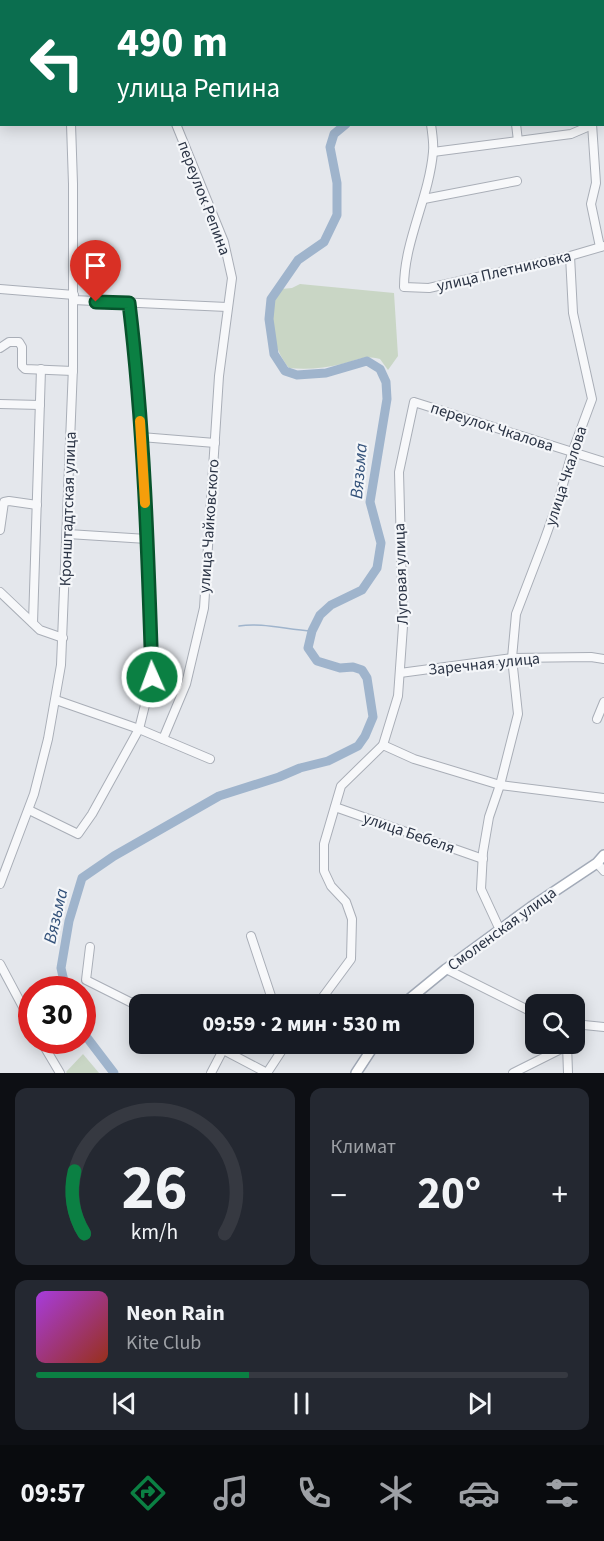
<!DOCTYPE html>
<html lang="ru">
<meta charset="utf-8">
<style>
body{margin:0;font-family:"Source Sans 3",sans-serif;background:#242831;color:#f1f3f6;height:100vh;display:flex;flex-direction:column;font-size:22px;white-space:nowrap}
*{box-sizing:border-box;margin:0}
p{font-size:20px;color:#9ea1a6}
.icon{flex:none;width:33px;height:33px;fill:none;stroke:currentColor;stroke-width:2;stroke-linecap:round;stroke-linejoin:round}
.map{position:relative;height:1073px;overflow:hidden}
.details{display:flex;flex-direction:column;gap:15px;padding:15px;background:#0d0f14;flex:1}
.details>*{flex:none}
.hud{position:absolute;left:0px;top:0px;width:604px;height:126px;box-shadow:0 3px 15px #0003;background:#0b6e4f;color:#fff;overflow:hidden}
.buttons{position:absolute;left:525px;top:994px;display:grid;gap:12px}
.buttons a{display:grid;place-items:center;width:60px;height:60px;border-radius:12px;background:#171b24;box-shadow:0 3px 15px #0003;font-size:30px}
.speed{position:absolute;left:18px;top:976px;display:flex;gap:12px;font-size:30px;font-weight:700;text-align:center}
.speed>*{display:grid;place-content:center;width:78px;height:78px;border-radius:50%;background:#171b24;box-shadow:0 3px 15px #0003;line-height:1}
.speed .limit{border:9px solid #d22;background:#fff;color:#111}
.pin{position:absolute;display:grid;place-items:center;width:51px;height:51px;color:#fff;margin:-62px -26px;border-radius:50% 50% 50% 0;rotate:-45deg;box-shadow:0 0 6px #0007}
.pin .icon{rotate:45deg}
.me{position:absolute;width:66px;margin:-33px;rotate:358deg;stroke-linejoin:round;filter:drop-shadow(0 0 4px #0008)}
.turn{display:flex;align-items:center;gap:21px;height:126px;padding:0 18px;font-size:27px}
.turn .icon{width:78px;height:78px;stroke-width:2.5}
.turn b{display:block;font-size:42px;line-height:51px}
.big{font-size:45px;font-weight:700;line-height:1.1}
.details .tile{flex:1;display:flex;flex-direction:column;justify-content:center;gap:9px;min-width:0;padding:0 21px;border-radius:12px;background:#242831}
.details .dial{align-items:center;gap:0}
.dial svg{height:156px;overflow:visible;fill:none;stroke:#363941;stroke-width:7;stroke-linecap:round;text-anchor:middle}
.dial text{fill:#f1f3f6;stroke:none}
.song{display:flex;align-items:center;gap:18px}
.cover{width:72px;height:72px;border-radius:9px;background:linear-gradient(135deg,hsl(280 70% 55%),hsl(10 70% 35%))}
.played{height:6px;border-radius:3px;background:linear-gradient(90deg,#0b8043 40%,#363941 40%)}
.keys{display:flex;justify-content:space-around;direction:ltr}
.heat{display:flex;justify-content:space-between;align-items:center;font-size:33px;direction:ltr}
.details .tiles{flex:1;display:grid;gap:15px;grid-template-columns:1fr 1fr}
.tile:last-child{grid-column:span 2}
.trip{position:absolute;left:129px;top:994px;width:345px;height:60px;border-radius:12px;background:#171b24;box-shadow:0 3px 15px #0003;font-weight:700;line-height:60px;text-align:center}
.dock{display:flex;height:96px;justify-content:space-around;align-items:center;background:#090b0e;color:#9ea1a6}
.dock .icon{width:42px;height:42px}
.dock .selected{color:#0b8043}
.dock b{font-size:27px;color:#f1f3f6}
.map>svg:first-child{display:block}
</style>
<div class="map">
<svg width="604" height="1073" viewBox="0 0 604 1073">
<rect width="100%" height="100%" fill="#e4e7ec"/>
<!-- green -->
<g fill="#c9d6c5">
<path d="M 300,284 L 394,293 L 398,356 L 388,370 L 380,359 C 362,355 359,360 342,364 C 325,368 307,370 289,368 C 272,347 264,312 281,289 L 292,288 Z"/>
<polygon points="83,1054 99,1073 67,1073 66,1072"/>
</g>
<g fill="none" stroke-linecap="round" stroke-linejoin="round">
<!-- stream -->
<path stroke="#9fb4cc" stroke-width="1.5" d="M 239,626 C 262,622 288,630 312,631"/>
<!-- river -->
<g stroke="#9fb4cc" stroke-width="9">
<polyline points="369,0 370,2"/>
<polyline points="66,990 61,968 69,921 82,878 114,856 219,796 279,777 300,768 328,761 358,746 365,736 373,717 367,678 362,670 353,667 340,668 317,661 308,648 312,631 320,615 331,605 362,590 377,568 381,543 370,502 387,399 386,382 380,369 367,361 326,373 297,375 285,371 274,354 269,319 271,299 298,260 324,242 337,215 337,183 330,147 334,134 346,124"/>
<polyline points="82,1031 114,1073"/>
</g>
<defs>
<g id="minor">
<polyline points="57,0 58,2"/>
<polyline points="502,0 503,2"/>
<polyline points="582,0 582,2"/>
<polyline points="432,2 433,0"/>
<path d="M 431,124 C 432,133 434,143 433,152 C 429,198 404,241 404,287 L 429,288 L 570,256 L 604,246"/>
<polyline points="516,124 518,141"/>
<polyline points="592,124 596,183 591,204 600,247"/>
<polyline points="433,152 571,134 592,125"/>
<polyline points="424,199 517,181"/>
<polyline points="0,289 74,295"/>
<polyline points="73,300 227,307"/>
<polyline points="0,348 9,342 19,342 22,347 22,366 25,369 73,371"/>
<polyline points="0,404 40,405"/>
<polyline points="141,437 215,443"/>
<polyline points="0,530 4,502 9,501 37,505"/>
<polyline points="68,534 147,539"/>
<polyline points="0,592 40,630 63,638"/>
<polyline points="33,623 41,369"/>
<polyline points="400,673 512,658 591,657 604,659"/>
<polyline points="56,700 139,729 210,759"/>
<polyline points="597,719 604,702"/>
<polyline points="163,739 186,684 204,608 219,376 232,278 224,242 176,124"/>
<polyline points="383,745 398,696 403,626 399,472 414,402 604,462"/>
<polyline points="335,807 483,859"/>
<polyline points="29,810 78,834 92,814 139,729 152,677 149,571 141,437 129,303"/>
<polyline points="597,863 604,871"/>
<polyline points="0,884 34,794 48,739 61,665 73,367 73,184 71,124"/>
<polyline points="500,930 481,889 483,852 489,817 500,785 518,714 512,658 516,614 544,541 558,502 572,453 592,399 573,313 570,256"/>
<polyline points="251,936 274,1005"/>
<polyline points="90,947 86,980 140,1007"/>
<polyline points="0,964 32,1024"/>
<polyline points="446,969 536,1014"/>
<polyline points="317,1005 351,959 352,919 346,902 331,886 324,871 324,844 341,786 383,745 414,759 500,785 604,798"/>
<polyline points="574,1024 604,1027"/>
<polyline points="41,1041 60,1073"/>
<polyline points="212,1044 267,1073"/>
<polyline points="567,1044 568,1073"/>
<polyline points="211,1073 223,1050"/>
<polyline points="267,1073 286,1044"/>
<polyline points="513,1073 567,1046"/>
</g>
<g id="major">
<polyline points="402,1005 446,969 531,907 597,863 604,855"/>
<polyline points="356,1073 375,1044"/>
</g>
</defs>
<!-- minor casing -->
<use href="#minor" stroke="#a9aeb7" stroke-width="10"/>
<!-- major casing -->
<use href="#major" stroke="#a3abb8" stroke-width="12"/>
<!-- minor -->
<use href="#minor" stroke="#f7f8fa" stroke-width="8"/>
<!-- major -->
<use href="#major" stroke="#fff" stroke-width="9"/>
</g>
<g fill="none" stroke-linecap="round" stroke-linejoin="round">
<defs>
<path id="route" d="M 96,302 L 129,303 C 144,427 148,553 152,677"/>
</defs>
<!-- route casing -->
<use href="#route" stroke="#07532c" stroke-width="15"/>
<!-- route -->
<use href="#route" stroke="#0b8043" stroke-width="10"/>
<!-- slow -->
<polyline stroke="#f59e0b" stroke-width="10" points="140,421 145,503"/>
</g>
<g text-anchor="middle" dominant-baseline="central" stroke-width="4.5" stroke-linejoin="round" paint-order="stroke">
<!-- street labels -->
<g font-size="16" fill="#2b3445" stroke="#f4f6f9">
<text transform="translate(204 198) rotate(69)">переулок Репина</text>
<text transform="translate(504 271) rotate(-13)">улица Плетниковка</text>
<text transform="translate(492 427) rotate(18)">переулок Чкалова</text>
<text transform="translate(566 476) rotate(-72)">улица Чкалова</text>
<text transform="translate(68 509) rotate(-88)">Кронштадтская улица</text>
<text transform="translate(209 526) rotate(-86)">улица Чайковского</text>
<text transform="translate(401 574) rotate(-92)">Луговая улица</text>
<text transform="translate(484 664) rotate(-6)">Заречная улица</text>
<text transform="translate(409 833) rotate(19)">улица Бебеля</text>
<text transform="translate(502 929) rotate(-36)">Смоленская улица</text>
</g>
<!-- water labels -->
<g font-size="18" font-style="italic" fill="#34527a" stroke="#f4f6f9">
<text transform="translate(359 471) rotate(-85)">Вязьма</text>
<text transform="translate(56 916) rotate(-77)">Вязьма</text>
</g>
</g>
</svg>
<div class="buttons">
<a><svg class="icon" aria-label="search" viewBox="0 0 24 24"><circle cx="10" cy="10" r="6"/><path d="M15 15l6 6"/></svg></a>
</div>
<div class="speed"><div class="limit">30</div></div>
<div class="pin" style="left:96px;top:302px;background:#d93025"><svg class="icon" aria-label="arrive" viewBox="0 0 24 24"><path d="M6 21V4h12l-3 4 3 4H6"/></svg></div>
<svg class="me" style="left:152px;top:677px" viewBox="-20 -20 40 40"><circle r="17" fill="#0b8043" stroke="#fff" stroke-width="3"/><path d="M0-11L8 9 0 5-8 9z" fill="#fff"/></svg>
<div class="trip">09:59 · 2 мин · 530 m</div>
<div class="hud">
<div class="turn"><svg class="icon" aria-label="left" viewBox="0 0 24 24"><path d="M17 20v-9H6M10 6l-5 5 5 5"/></svg><div><b>490 m</b>улица Репина</div></div>
</div>
</div>
<section class="details">
<div class="tiles">
<div class="tile dial"><svg viewBox="0 0 100 80">
<path d="M14 69A42 42 0 1 1 86 69"/>
<path d="M14 69A42 42 0 0 1 9 37" stroke="#0b8043"/>
<text x="50" y="56" font-size="32" font-weight="700">26</text>
<text x="50" y="72" font-size="11">km/h</text>
</svg></div>
<div class="tile"><p>Климат</p>
<div class="heat"><a>−</a><b class="big">20°</b><a>+</a></div>
</div>
<div class="tile">
<div class="song"><i class="cover"></i><div><b>Neon Rain</b><p>Kite Club</p></div></div>
<div class="played"></div>
<div class="keys"><svg class="icon" aria-label="previous" viewBox="0 0 24 24"><path d="M18 5L8 12l10 7zM5 5v14"/></svg><svg class="icon" aria-label="pause" viewBox="0 0 24 24"><path d="M8 5v14M16 5v14"/></svg><svg class="icon" aria-label="next" viewBox="0 0 24 24"><path d="M6 5l10 7-10 7zM19 5v14"/></svg></div>
</div>
</div>
</section>
<nav class="dock">
<b>09:57</b>
<svg class="icon selected" aria-label="directions" viewBox="0 0 24 24"><path d="M12 3l9 9-9 9-9-9zM9 14v-3h6M13 9l2 2-2 2"/></svg>
<svg class="icon" aria-label="music" viewBox="0 0 24 24"><path d="M9 18V5l10-2v13"/><circle cx="6" cy="18" r="3"/><circle cx="16" cy="16" r="3"/></svg>
<svg class="icon" aria-label="phone" viewBox="0 0 24 24"><path d="M5 4h4l2 5-3 2q2 4 5 5l2-3 5 2v4C11 20 4 13 5 4z"/></svg>
<svg class="icon" aria-label="climate" viewBox="0 0 24 24"><path d="M12 3v18M4 7l16 10M4 17L20 7"/></svg>
<svg class="icon" aria-label="car" viewBox="0 0 24 24"><path d="M5 17H2v-5l4-1 3-4h7l3 4 3 1v5h-3M9 17h6M6 11h13"/><circle cx="7" cy="17" r="2"/><circle cx="17" cy="17" r="2"/></svg>
<svg class="icon" aria-label="filters" viewBox="0 0 24 24"><path d="M4 7h16M4 17h16"/><circle cx="9" cy="7" r="2"/><circle cx="15" cy="17" r="2"/></svg>
</nav>
